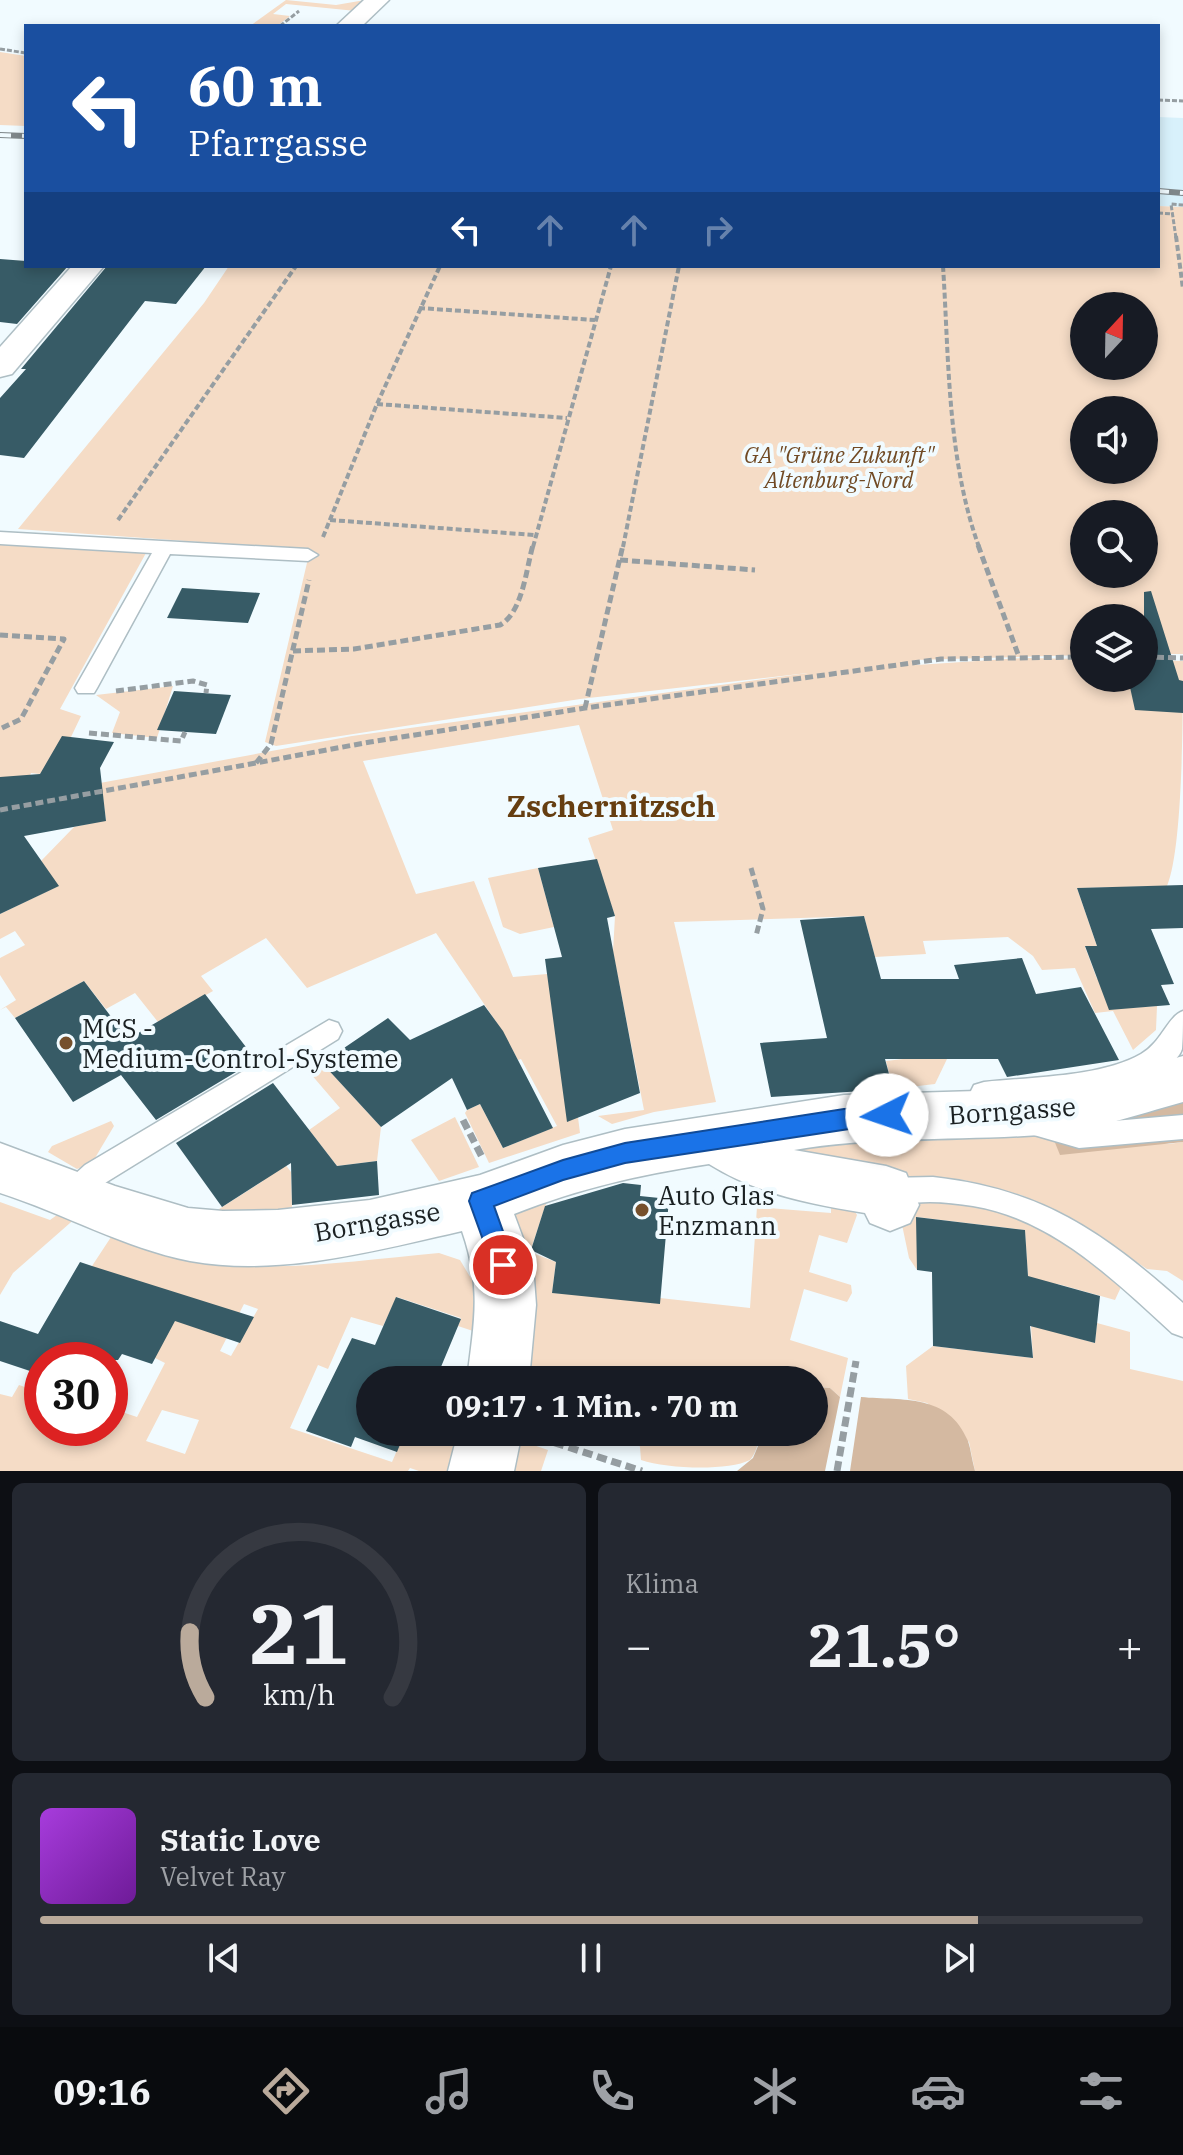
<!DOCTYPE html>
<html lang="de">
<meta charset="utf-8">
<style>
body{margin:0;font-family:"IBM Plex Serif",serif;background:#242831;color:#f1f3f6;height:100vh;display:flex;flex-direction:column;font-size:30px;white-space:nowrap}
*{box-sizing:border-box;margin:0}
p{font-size:26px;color:#9ea1a6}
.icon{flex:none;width:44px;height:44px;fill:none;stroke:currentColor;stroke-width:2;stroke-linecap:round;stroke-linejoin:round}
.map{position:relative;height:1471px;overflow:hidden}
.sheet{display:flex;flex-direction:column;gap:12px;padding:12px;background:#0d0f14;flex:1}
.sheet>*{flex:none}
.guide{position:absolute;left:24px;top:24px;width:1136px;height:244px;border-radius:0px;box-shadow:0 4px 12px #0003;background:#1a4fa0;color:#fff;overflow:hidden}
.needle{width:52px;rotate:22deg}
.controls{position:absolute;left:1070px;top:292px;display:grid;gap:16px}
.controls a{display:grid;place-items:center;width:88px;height:88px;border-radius:50%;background:#171b24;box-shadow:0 4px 12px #0003;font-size:40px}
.speed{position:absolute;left:24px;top:1342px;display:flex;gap:16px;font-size:40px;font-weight:700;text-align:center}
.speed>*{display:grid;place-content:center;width:104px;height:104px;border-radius:50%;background:#171b24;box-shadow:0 4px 12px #0003;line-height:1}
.speed .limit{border:12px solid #d22;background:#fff;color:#111}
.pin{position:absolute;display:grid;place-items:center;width:68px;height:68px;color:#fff;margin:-34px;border:4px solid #fff;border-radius:50%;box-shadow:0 2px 8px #0007}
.me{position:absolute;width:88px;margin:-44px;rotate:266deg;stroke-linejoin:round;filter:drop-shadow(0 0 6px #0008)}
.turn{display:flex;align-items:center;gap:28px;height:168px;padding:0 32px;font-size:36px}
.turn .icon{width:104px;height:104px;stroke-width:2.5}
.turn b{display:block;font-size:56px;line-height:68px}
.lanes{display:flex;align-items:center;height:76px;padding:0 32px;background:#0003;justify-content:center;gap:40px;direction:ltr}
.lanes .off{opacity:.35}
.big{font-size:60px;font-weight:700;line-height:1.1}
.sheet .card{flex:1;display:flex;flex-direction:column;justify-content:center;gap:12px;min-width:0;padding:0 28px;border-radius:12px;background:#242831}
.sheet .dial{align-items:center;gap:0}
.dial svg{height:208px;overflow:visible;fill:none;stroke:#363941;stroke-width:7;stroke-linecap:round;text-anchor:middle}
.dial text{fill:#f1f3f6;stroke:none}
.song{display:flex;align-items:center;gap:24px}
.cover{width:96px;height:96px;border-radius:12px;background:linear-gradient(135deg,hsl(280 70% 55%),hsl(280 70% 35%))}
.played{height:8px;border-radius:4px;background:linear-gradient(90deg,#baaa9b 85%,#363941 85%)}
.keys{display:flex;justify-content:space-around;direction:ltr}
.heat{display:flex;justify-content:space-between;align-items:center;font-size:44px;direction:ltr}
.sheet .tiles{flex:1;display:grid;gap:12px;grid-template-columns:1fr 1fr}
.card:last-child{grid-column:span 2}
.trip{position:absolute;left:356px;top:1366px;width:472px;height:80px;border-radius:40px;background:#171b24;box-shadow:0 4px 12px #0003;font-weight:700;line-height:80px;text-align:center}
.tab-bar{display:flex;height:128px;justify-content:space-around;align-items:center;background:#090b0e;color:#9ea1a6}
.tab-bar .icon{width:56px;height:56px}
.tab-bar .on{color:#baaa9b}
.tab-bar b{font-size:36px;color:#f1f3f6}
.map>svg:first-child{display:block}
</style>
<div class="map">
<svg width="1183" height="1471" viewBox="0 0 1183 1471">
<rect width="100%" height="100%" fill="#f1fbff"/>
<!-- built -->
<polygon fill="#d8f1fb" points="1158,117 1183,118 1183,207 1158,206"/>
<!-- green -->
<g fill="#f5dcc6" fill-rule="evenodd">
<polygon points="286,0 336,5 365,0 356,11 286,4 273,14 290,16 277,26 250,26"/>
<polygon points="0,52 26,56 26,126 0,125"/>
<path d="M 1158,206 L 1183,207 L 1183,654 L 1144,654 L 1144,618 L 1084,618 L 1084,655 L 914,660 L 917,665 L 1022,658 L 1084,659 L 1084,678 L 1144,678 L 1144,660 L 1183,661 C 1183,711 1183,849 1167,886 L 1077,888 L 1097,946 L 1085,947 L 1097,979 L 1114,978 L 1127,1008 L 1157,1006 L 1156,1030 L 1133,1050 L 1113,1011 L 1095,1013 L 1075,968 L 1042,970 L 1033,956 L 1008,937 L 923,941 L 926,954 L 875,957 L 864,916 L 674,922 L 716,1102 L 654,1112 L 612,1124 L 598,1116 L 644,1110 L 613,952 L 615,916 L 588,838 L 613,830 L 579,725 L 363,761 L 416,894 L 474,881 L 513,977 L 547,974 L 573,1078 L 580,1133 L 489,1163 L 465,1113 L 467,1110 L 480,1104 L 503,1148 L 557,1126 L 521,1059 L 518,1060 L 501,1029 L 436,933 L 307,988 L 266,938 L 201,976 L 213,991 L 158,1022 L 135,993 L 106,1009 L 84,981 L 15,1018 L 6,1007 L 0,1010 L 16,1000 L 0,975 L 0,958 L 25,945 L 15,931 L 0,939 L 0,914 L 58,886 L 41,861 L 74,827 L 106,820 L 103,797 L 0,815 L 0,544 L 146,553 L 60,709 L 81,716 L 71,737 L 40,774 L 31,773 L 30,776 L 84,786 L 352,736 L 808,673 L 580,699 L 276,746 L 265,742 L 310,550 L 18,529 L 204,303 L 229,266 L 1158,266 ZM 1084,306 L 1144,306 L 1144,366 L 1084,366 ZM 1084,410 L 1144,410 L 1144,470 L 1084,470 ZM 1084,514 L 1144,514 L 1144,574 L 1084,574 Z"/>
<polygon points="173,686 157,738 112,733 120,712 96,695"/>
<polygon points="538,868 554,927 520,934 503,927 488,878"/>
<polygon points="903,1059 947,1059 935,1084 893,1089 886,1061"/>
<polygon points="324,1065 381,1127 377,1161 337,1166 309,1130 340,1108 310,1073"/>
<polygon points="455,1117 479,1167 439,1181 411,1140"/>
<polygon points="111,1121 114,1126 92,1163 77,1169 48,1152 52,1146"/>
<polygon points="1047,1123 1169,1144 1183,1142 1183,1281 1167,1271 1147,1269 1066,1215 1021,1195 964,1180 881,1174 792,1152 787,1141"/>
<polygon points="269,1143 291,1172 292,1207 252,1219 205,1218 263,1181"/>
<polygon points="551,1189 530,1252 556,1262 552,1293 660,1298 750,1308 757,1207 831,1213 831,1196 851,1205 857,1215 847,1243 819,1235 809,1272 851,1285 852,1293 847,1302 804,1289 790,1340 848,1358 840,1397 830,1388 814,1387 814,1380 511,1380 509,1210"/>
<polygon points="916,1201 993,1207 1057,1232 1121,1287 1115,1300 1058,1284 1053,1331 1095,1343 1097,1323 1130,1332 1130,1369 1183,1381 1183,1471 975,1471 969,1442 927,1403 908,1399 906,1366 933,1346 1033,1358 1025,1230 917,1217 917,1270 909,1258 901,1220"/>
<polygon points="0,1202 50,1220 64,1210 78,1216 13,1273 0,1295"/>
<path d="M 115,1231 L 233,1265 C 301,1270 371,1259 439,1253 L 460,1260 L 490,1310 L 479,1333 L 458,1326 L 461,1318 L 397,1297 L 383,1326 L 351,1317 L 328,1369 L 318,1365 L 290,1428 L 392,1462 L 405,1432 L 468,1432 L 463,1471 L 419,1471 L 410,1468 L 408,1471 L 0,1471 L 0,1394 L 12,1397 L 19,1385 L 42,1393 L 42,1428 L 110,1428 L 110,1408 L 137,1417 L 165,1363 L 155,1358 L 92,1266 ZM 244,1304 L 258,1309 L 231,1356 L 220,1351 ZM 162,1410 L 199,1420 L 185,1454 L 146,1441 Z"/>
<path d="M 632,1432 L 764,1432 C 757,1440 757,1453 750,1460 C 728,1471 668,1469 641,1460 L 640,1447 Z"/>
<polygon points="504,1435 548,1450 541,1471 496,1471"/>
</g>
<!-- forest -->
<g fill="#d4b9a1">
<polygon points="1183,1091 1183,1142 1060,1155 1047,1123"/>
<polygon points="814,1387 830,1388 840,1397 825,1471 737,1471 753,1458 764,1432 814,1432"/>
<path d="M 861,1397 C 903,1401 948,1393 968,1441 C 971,1450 972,1461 975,1471 L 850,1471 Z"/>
</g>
<!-- building -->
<g fill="#375b66">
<polygon points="0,259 26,261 26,266 68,266 17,324 0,322"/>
<polygon points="107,266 206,266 176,304 145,301 24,458 0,455 0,398 26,369 21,369"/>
<polygon points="182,588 260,593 248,623 167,618"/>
<polygon points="1151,591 1179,680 1183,681 1183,713 1135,710 1128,678 1144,678 1144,592"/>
<polygon points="174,691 231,695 216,734 157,730"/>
<polygon points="62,736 114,742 100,768 106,821 24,836 59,886 0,914 0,777 40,774"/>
<polygon points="597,859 615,916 607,918 640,1093 567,1122 545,959 562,957 538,868"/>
<polygon points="1183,885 1183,928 1151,929 1174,984 1161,985 1170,1005 1109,1010 1085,946 1097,946 1077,888"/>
<polygon points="864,916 881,979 959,979 954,965 1022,958 1036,994 1081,987 1119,1060 1007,1077 998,1059 885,1059 893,1089 771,1097 760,1043 827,1038 800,920"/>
<polygon points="84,981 128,1039 205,994 256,1060 156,1120 121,1075 73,1102 15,1018"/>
<polygon points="484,1005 503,1031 553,1128 503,1148 480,1104 467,1110 452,1078 381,1127 322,1063 388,1018 410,1040"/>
<polygon points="273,1083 337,1166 377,1161 379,1195 292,1205 291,1163 222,1207 176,1143"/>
<polygon points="623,1183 641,1185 640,1196 669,1199 660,1304 552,1293 556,1262 531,1250 545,1206"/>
<polygon points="916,1217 1025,1230 1028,1276 1100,1296 1095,1343 1030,1326 1033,1358 933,1346 932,1272 917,1270"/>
<polygon points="80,1262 92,1266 254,1317 240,1343 175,1321 152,1364 122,1354 118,1360 42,1360 42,1375 0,1361 0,1321 38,1334"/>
<polygon points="396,1297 461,1319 438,1374 431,1372 427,1380 370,1380 370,1432 405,1432 397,1452 355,1437 351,1447 306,1431 352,1338 375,1345"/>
</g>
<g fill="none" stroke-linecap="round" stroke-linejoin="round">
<defs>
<g id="lane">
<polygon points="0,532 308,549 318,555 308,561 170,554 97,688 94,693 78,693 75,688 152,553 0,544"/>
<path d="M 1183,1011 C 1183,1022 1183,1038 1182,1049 C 1168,1091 1023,1100 984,1104 L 974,1101 L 970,1093 L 974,1085 L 984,1082 C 1031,1077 1101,1077 1141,1054 C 1162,1042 1167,1017 1183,1011 Z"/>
<polygon points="329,1020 338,1023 342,1031 338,1039 105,1183 83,1203 73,1207 63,1203 59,1194 63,1185 85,1165"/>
<polygon points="1037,1113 1079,1124 1183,1115 1183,1139 1079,1148 1027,1133 1023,1125 1027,1117"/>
<path d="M 933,1177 C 1042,1189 1103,1232 1183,1303 L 1183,1337 L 1172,1333 C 1115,1281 1053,1219 973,1206 C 959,1204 944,1202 930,1202 C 912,1202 893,1206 876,1200 L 872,1191 L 876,1182 L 886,1178 Z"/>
</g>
<g id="street">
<polygon points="364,0 389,0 362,26 336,26"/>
<polygon points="72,266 104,266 12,374 0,377 0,347"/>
<path d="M 1183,1056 L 1183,1102 C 1136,1115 1088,1132 1040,1135 C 958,1141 876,1136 794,1150 L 886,1166 L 906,1173 L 919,1205 L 910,1223 L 890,1231 L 870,1223 L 865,1213 C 809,1204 757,1194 709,1164 C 638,1175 581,1188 514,1214 L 533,1265 L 536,1305 L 529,1380 L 467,1380 C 474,1321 482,1289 462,1231 C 375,1251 279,1277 190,1261 C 124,1248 63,1213 0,1193 L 0,1143 L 115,1186 L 188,1208 L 223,1211 L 278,1210 L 370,1200 L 480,1175 L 563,1145 L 625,1129 L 844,1095 L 1042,1089 L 1097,1080 Z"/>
<polygon points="458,1432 522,1432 514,1471 448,1471"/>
</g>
</defs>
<!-- lane casing -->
<use href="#lane" stroke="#aebec4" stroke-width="3"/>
<!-- street casing -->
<use href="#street" stroke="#aebec4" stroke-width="3"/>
<!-- path-far3 -->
<g stroke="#969ea2" stroke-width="3" stroke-dasharray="5 2" stroke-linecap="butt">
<polyline points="280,26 299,11"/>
<polyline points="0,49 26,53"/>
<polyline points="1158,100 1183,101"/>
<polyline points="1158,213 1173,214"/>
<polyline points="1176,238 1171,204 1183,205"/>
</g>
<!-- path-far2 -->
<g stroke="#969ea2" stroke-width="4" stroke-dasharray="6 3" stroke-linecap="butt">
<polyline points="1176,236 1183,289"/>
<path d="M 943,266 C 949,358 947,459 979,547"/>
<polyline points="419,308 595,320"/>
<polyline points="377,404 567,418"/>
<polyline points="118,520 296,266"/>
<polyline points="330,520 534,535"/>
<polyline points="323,537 377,404 440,266"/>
<polyline points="533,547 611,266"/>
<polyline points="623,547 679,266"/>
</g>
<!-- path-far1 -->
<g stroke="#969ea2" stroke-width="5" stroke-dasharray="8 4" stroke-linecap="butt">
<polyline points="978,545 1019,657"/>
<polyline points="620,560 755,570"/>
<polyline points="0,635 64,639 21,719 0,729"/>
<path d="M 293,651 L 354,649 L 500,625 C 523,612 526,569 533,545"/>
<polyline points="1144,657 1183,658"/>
<polyline points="116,691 193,681 207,685 206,693"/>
<polyline points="585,708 623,545"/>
<polyline points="89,733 181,741 185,732"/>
<polyline points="256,763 271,744 309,580"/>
<polyline points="0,810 370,742 585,708 941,659 1084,657"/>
<polyline points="751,868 763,909 756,936"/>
</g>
<!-- path -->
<g stroke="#969ea2" stroke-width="7" stroke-dasharray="10 5" stroke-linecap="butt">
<polyline points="463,1120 482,1157"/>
<polyline points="540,1438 642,1471"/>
<polyline points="837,1471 856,1361"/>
</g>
<!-- lane -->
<use href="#lane" fill="#fff" fill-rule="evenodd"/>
<!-- street -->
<use href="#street" fill="#fff" fill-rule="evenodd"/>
<defs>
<g id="rail">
<polyline points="0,135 26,136"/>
<polyline points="1158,191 1183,193"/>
</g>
</defs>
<!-- rail casing -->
<use href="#rail" stroke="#7f878a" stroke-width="6"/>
<!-- rail -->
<use href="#rail" stroke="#f1fbff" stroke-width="4" stroke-dasharray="11" stroke-linecap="butt"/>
</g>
<!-- route -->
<polygon fill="#1a73e8" stroke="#114b97" stroke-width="2" points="887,1106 895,1109 899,1115 895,1122 625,1163 563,1180 494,1206 515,1265 512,1273 503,1276 495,1273 469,1201 472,1193 563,1160 625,1143 844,1109"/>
<!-- markers -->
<g fill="#76502c" stroke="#f1fbff" stroke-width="3">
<circle cx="66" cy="1043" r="8"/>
<circle cx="642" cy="1210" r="8"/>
</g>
<g text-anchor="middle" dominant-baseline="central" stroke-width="8" stroke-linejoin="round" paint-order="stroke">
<!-- park labels -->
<g font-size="22" font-style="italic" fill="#714a24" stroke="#f1fbff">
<text x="839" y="454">GA "Grüne Zukunft"<tspan x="839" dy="25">Altenburg-Nord</tspan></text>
</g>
<!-- near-poi labels -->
<g font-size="26" fill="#1a2022" stroke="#f1fbff" text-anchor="start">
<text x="82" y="1028">MCS -<tspan x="82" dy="30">Medium-Control-Systeme</tspan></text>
<text x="658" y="1195">Auto Glas<tspan x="658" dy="30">Enzmann</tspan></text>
</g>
<!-- near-street labels -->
<g font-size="26" fill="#1a2022" stroke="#f1fbff">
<text transform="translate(1012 1110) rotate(-4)">Borngasse</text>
<text transform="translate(377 1221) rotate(-10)">Borngasse</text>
</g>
<!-- district labels -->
<g font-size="30" font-weight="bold" fill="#663e11" stroke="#f1fbff">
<text x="611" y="805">Zschernitzsch</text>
</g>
</g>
</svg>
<div class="controls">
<a><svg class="needle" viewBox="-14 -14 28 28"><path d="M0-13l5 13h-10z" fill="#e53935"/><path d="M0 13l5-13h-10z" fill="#9ea1a6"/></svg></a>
<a><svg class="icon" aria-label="sound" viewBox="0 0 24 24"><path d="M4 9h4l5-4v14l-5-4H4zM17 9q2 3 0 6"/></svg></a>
<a><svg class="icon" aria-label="search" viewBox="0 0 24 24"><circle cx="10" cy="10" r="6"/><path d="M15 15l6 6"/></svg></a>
<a><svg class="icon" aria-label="layers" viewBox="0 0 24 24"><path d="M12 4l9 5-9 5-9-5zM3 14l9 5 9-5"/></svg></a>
</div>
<div class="speed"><div class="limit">30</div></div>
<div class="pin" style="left:503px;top:1265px;background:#d93025"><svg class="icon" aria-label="arrive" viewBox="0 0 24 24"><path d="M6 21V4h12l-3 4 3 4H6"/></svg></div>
<svg class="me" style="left:887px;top:1115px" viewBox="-20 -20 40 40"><circle r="19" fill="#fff"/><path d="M0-13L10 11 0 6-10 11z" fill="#1a73e8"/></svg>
<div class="trip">09:17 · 1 Min. · 70 m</div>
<div class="guide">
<div class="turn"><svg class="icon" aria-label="left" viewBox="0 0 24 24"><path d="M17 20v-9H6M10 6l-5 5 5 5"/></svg><div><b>60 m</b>Pfarrgasse</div></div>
<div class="lanes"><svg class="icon" aria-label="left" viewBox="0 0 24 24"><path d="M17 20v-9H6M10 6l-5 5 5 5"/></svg><svg class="icon off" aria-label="ahead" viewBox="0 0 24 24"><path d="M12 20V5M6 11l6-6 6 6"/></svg><svg class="icon off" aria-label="ahead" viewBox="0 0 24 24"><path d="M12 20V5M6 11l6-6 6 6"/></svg><svg class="icon off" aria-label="right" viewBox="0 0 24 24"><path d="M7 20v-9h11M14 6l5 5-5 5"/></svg></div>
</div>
</div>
<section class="sheet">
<div class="tiles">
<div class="card dial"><svg viewBox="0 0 100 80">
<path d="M14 69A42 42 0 1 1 86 69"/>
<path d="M14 69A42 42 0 0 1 8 44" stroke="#baaa9b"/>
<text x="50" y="56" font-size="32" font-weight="700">21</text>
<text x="50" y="72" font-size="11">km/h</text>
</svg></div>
<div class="card"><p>Klima</p>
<div class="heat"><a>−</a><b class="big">21.5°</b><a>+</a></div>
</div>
<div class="card">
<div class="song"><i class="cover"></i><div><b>Static Love</b><p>Velvet Ray</p></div></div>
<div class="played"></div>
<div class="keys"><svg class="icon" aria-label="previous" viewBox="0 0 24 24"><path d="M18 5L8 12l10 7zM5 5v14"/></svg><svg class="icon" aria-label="pause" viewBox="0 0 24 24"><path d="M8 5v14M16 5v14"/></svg><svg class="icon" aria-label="next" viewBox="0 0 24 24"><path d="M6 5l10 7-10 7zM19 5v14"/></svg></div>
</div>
</div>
</section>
<nav class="tab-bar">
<b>09:16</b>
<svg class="icon on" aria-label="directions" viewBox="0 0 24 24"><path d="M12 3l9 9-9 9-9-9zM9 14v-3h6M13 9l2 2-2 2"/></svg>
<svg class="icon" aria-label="music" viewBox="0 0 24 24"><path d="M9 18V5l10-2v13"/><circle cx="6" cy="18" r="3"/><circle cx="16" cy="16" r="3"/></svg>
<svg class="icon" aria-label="phone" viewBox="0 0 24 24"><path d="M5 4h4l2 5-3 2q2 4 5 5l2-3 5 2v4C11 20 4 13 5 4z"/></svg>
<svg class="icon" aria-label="climate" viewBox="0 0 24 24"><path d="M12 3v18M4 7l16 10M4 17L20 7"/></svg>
<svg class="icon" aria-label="car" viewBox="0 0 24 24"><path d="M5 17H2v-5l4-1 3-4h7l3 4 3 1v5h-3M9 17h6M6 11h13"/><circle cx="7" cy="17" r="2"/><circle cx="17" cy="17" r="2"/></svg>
<svg class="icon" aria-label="filters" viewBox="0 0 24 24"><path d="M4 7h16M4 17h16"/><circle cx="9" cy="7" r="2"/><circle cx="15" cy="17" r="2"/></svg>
</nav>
